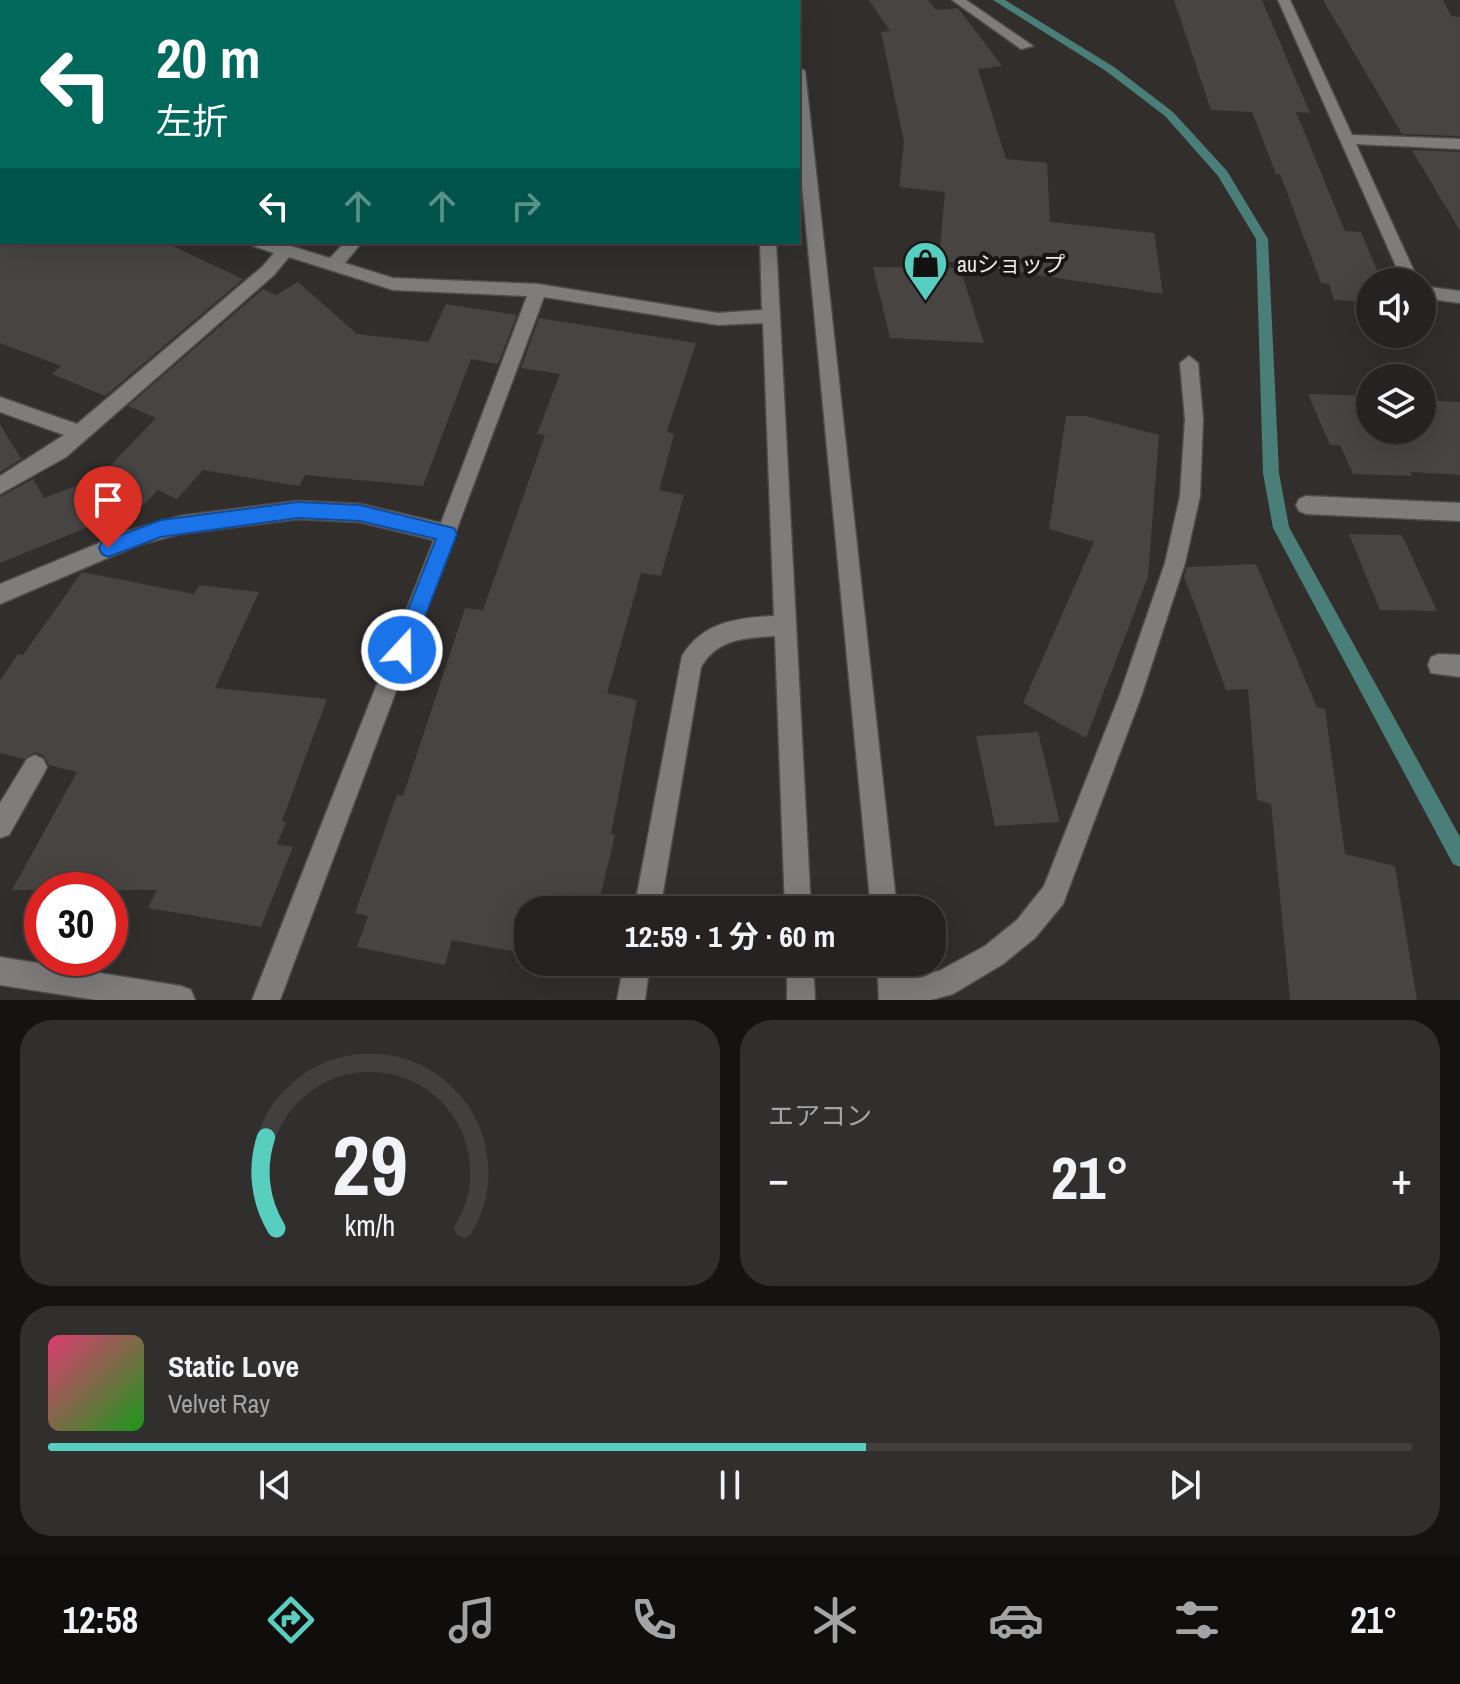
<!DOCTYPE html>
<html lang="ja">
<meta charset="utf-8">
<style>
body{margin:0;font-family:"Archivo Narrow","Noto Sans JP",sans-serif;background:#312f2e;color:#f1f3f6;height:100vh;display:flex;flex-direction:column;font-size:30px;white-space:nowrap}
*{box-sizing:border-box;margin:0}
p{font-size:26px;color:#a3a4a5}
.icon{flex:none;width:44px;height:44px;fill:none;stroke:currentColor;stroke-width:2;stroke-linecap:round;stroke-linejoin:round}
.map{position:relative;height:1000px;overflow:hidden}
.details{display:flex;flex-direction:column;gap:20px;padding:20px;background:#141312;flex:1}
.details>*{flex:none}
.banner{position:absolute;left:0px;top:0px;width:800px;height:244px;box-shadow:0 8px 32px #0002,0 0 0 2px #423f3f;background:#00695c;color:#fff;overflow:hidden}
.controls{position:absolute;left:1356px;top:268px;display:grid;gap:16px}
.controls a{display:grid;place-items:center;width:80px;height:80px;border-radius:50%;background:#252221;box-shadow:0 8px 32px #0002,0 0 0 2px #423f3f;font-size:40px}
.speed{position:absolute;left:24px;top:872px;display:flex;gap:16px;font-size:40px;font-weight:700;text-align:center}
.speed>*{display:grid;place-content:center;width:104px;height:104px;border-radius:50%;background:#252221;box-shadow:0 8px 32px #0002,0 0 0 2px #423f3f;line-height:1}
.speed .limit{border:12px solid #d22;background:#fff;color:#111}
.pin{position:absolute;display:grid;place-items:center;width:68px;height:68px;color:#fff;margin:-82px -34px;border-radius:50% 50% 50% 0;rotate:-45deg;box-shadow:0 0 8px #0007}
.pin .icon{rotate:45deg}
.me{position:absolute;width:88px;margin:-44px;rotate:21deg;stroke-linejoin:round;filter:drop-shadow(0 0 6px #0008)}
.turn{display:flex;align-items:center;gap:28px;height:168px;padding:0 24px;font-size:36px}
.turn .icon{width:104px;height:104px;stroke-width:2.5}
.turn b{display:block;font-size:56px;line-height:68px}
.lanes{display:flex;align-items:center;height:76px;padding:0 24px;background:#0003;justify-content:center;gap:40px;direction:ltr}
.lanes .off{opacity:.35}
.big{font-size:60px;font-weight:700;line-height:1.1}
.details .card{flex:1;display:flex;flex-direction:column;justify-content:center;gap:12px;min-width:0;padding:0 28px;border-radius:32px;background:#312f2e}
.details .dial{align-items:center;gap:0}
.dial svg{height:208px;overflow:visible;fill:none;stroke:#423f3f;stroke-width:7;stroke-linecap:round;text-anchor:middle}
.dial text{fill:#f1f3f6;stroke:none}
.song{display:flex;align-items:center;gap:24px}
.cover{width:96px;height:96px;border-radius:12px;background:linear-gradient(135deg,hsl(340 70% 55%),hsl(120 70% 35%))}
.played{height:8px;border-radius:4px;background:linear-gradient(90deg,#58cec0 60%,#423f3f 60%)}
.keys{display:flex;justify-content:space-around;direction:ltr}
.heat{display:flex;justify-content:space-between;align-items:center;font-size:44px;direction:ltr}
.details .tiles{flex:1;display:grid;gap:20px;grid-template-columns:1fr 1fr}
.card:last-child{grid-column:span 2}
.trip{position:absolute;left:514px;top:896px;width:432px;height:80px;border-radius:32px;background:#252221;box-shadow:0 8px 32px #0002,0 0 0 2px #423f3f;font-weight:700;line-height:80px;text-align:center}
.dock{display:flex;height:128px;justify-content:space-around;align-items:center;background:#0f0e0d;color:#a3a4a5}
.dock .icon{width:56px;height:56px}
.dock .on{color:#58cec0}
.dock b{font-size:36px;color:#f1f3f6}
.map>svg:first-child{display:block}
</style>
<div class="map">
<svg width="1460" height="1000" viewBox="0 0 1460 1000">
<rect width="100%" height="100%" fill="#312e2c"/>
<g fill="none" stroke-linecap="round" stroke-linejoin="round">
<!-- stream -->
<polygon fill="#497f78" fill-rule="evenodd" points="993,0 1005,0 1114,67 1173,112 1227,171 1268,239 1279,473 1289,527 1460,837 1460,867 1453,864 1273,528 1263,473 1256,239 1218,176 1165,116 1106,71"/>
<!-- river -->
<polygon fill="#497f78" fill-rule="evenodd" points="64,0 126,0 63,2"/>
</g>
<!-- building -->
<g fill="#474442">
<polygon points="869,0 928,0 936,10 958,8 1002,66 978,69 1006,159 1047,163 1050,222 1154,233 1163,294 939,260 945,192 899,187 904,142 881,32 890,31"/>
<polygon points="1174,0 1262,0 1310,113 1296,112 1345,231 1361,232 1382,282 1370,282 1370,302 1334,300 1329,284 1321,283 1280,174 1276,174 1252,112 1211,110"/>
<polygon points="1323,0 1443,0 1451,16 1460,17 1460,136 1402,134"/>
<polygon points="1412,150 1460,152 1460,231"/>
<polygon points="0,242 164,242 243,279 105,396 52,374 61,366 0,343"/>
<polygon points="873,267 960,268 984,343 890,338"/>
<polygon points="298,282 357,334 428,342 446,304 517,315 498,364 471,359 423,486 305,475 299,486 203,470 177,499 158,490 145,504 0,563 0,497 33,479 44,498 99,477 156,418 128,406 263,289 276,295"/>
<polygon points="539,318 696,343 667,431 674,435 659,490 684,495 661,576 641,573 607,693 637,700 611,834 615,835 597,910 528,910 528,954 452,940 445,965 357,947 368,916 355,913 397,795 403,796 465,608 483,610 545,435 537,434 560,374 521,368"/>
<polygon points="1308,394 1370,396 1370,430 1422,430 1422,400 1460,402 1460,475 1410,472 1412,476 1353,474 1340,445 1330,445"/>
<polygon points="1066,416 1086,416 1159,435 1148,577 1086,738 1023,703 1094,542 1049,529"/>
<polygon points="0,424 21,459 0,472"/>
<polygon points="1349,534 1402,535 1437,611 1380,610"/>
<polygon points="1256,564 1317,707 1325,709 1345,854 1395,866 1417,1000 1290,1000 1271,804 1257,800 1248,689 1226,690 1184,576 1187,567"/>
<polygon points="82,572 194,594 199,585 259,592 215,688 327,699 282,821 286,822 277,844 293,847 261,927 148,908 157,890 12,890 77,772 49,765 44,756 36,752 24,759 0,753 0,680 18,654 23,655"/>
<polygon points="1038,732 1060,822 995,826 976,736"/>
</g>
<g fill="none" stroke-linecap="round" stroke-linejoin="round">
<defs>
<g id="minor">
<rect x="747" y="0" width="12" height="2"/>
<polygon points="784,0 796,0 797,2 785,2"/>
<polygon points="952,0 966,0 1033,46 1021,49"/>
<polygon points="1278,0 1290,0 1352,135 1460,139 1460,149 1356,144 1419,282 1403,282"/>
<polygon points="798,67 805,71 897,910 871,910 798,143"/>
<polygon points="2,154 2,164 0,165 0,155"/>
<path d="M 251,242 L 277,242 L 330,258 L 345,242 L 362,242 L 345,263 L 393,278 L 538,284 L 718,313 L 762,310 L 760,242 L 776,242 L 811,910 L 785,910 L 775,636 C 745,638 718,638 701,667 L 660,910 L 634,910 L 682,656 C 703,622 736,618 774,616 L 763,323 L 718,325 L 544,297 L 280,1000 L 252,1000 L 434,540 L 360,522 L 298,519 L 180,534 L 138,545 L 0,604 L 0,584 L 128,531 L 180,516 L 298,501 L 360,504 L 441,523 L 527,296 L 393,290 L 289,257 L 274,275 L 66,457 L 0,494 L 0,476 L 64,435 L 0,412 L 0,397 L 77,424 L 262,267 L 274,253 L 253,246 Z"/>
<polygon points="1422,286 1460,291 1460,303 1422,298"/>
<polygon points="1189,356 1198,363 1203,419 1200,496 1185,563 1142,694 1063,904 1035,938 1003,964 953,994 931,1000 879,1000 877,962 903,962 905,978 939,971 985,946 1017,920 1044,886 1120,694 1165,563 1180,496 1185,419 1180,363"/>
<polygon points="1306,496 1460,503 1460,521 1306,514 1299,511 1296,505 1299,499"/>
<polygon points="1439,654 1460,655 1460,677 1431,673 1428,665 1431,657"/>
<polygon points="35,755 43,759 47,767 43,775 9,835 0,838 0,803 27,759"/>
<polygon points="0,957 181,986 191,990 195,1000 96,1000 0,985"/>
<polygon points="624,962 650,962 645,1000 617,1000"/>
<polygon points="787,962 813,962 815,1000 787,1000"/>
</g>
</defs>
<!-- minor casing -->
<use href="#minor" stroke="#4f4c4a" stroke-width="3"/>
<!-- minor -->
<use href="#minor" fill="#7e7d7c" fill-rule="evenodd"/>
</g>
<!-- route -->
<polygon fill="#1a73e8" stroke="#114b97" stroke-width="2" points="298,502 360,505 454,528 457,534 409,657 402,660 395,657 392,650 436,539 360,521 298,518 161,537 108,557 102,554 99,548 102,542 161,520"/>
<!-- icons -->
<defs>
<symbol id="shop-pin" viewBox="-11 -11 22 30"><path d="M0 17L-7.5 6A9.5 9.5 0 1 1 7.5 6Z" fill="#58cec0" stroke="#181615"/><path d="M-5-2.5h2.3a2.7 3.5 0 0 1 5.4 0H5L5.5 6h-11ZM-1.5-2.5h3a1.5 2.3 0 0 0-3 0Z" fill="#111"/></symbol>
</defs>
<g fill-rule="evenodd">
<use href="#shop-pin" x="900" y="238" width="51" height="69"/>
</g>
<g text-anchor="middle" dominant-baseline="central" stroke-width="8" stroke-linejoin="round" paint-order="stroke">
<!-- poi labels -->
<g font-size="22" fill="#ece9e8" stroke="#181615" text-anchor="start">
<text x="957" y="264">auショップ</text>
</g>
</g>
</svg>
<div class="controls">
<a><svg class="icon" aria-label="sound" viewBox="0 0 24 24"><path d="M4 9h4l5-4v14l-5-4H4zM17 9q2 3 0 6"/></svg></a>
<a><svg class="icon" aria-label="layers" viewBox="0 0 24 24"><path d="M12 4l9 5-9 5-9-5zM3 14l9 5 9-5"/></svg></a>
</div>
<div class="speed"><div class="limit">30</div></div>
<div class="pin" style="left:108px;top:548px;background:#d93025"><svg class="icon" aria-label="arrive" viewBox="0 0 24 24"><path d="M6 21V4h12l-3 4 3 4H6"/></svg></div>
<svg class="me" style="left:402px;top:650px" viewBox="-20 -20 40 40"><circle r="17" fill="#1a73e8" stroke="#fff" stroke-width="3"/><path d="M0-11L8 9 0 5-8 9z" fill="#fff"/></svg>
<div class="trip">12:59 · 1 分 · 60 m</div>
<div class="banner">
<div class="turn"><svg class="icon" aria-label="left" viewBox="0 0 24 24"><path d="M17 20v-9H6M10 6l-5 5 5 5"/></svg><div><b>20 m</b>左折</div></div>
<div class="lanes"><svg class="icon" aria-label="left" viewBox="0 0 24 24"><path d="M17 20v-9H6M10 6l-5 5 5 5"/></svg><svg class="icon off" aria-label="ahead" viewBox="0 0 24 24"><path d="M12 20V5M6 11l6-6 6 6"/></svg><svg class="icon off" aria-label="ahead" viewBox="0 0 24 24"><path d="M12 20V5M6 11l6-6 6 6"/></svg><svg class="icon off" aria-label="right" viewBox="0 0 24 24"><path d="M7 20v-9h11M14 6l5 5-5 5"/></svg></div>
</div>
</div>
<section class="details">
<div class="tiles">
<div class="card dial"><svg viewBox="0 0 100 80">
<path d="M14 69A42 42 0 1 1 86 69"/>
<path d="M14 69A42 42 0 0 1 10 34" stroke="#58cec0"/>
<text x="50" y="56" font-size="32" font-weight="700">29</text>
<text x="50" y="72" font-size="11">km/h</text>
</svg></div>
<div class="card"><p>エアコン</p>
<div class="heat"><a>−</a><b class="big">21°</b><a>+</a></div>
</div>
<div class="card">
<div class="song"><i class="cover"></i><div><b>Static Love</b><p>Velvet Ray</p></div></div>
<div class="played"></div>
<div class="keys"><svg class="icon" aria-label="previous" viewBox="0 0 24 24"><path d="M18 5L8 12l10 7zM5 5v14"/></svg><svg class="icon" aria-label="pause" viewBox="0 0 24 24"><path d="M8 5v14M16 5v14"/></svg><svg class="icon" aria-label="next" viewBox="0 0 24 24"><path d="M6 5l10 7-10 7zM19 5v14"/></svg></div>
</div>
</div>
</section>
<nav class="dock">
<b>12:58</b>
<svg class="icon on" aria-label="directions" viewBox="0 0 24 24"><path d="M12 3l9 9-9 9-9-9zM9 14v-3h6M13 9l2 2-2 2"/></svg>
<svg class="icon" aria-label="music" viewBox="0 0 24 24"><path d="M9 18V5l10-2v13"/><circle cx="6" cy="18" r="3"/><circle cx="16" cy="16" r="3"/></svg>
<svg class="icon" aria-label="phone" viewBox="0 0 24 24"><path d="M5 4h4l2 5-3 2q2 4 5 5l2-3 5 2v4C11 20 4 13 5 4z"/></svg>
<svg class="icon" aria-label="climate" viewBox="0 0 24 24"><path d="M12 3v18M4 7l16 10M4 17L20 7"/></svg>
<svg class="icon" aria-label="car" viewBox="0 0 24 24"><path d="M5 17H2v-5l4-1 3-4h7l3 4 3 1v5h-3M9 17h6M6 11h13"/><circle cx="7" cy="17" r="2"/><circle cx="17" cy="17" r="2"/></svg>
<svg class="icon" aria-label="filters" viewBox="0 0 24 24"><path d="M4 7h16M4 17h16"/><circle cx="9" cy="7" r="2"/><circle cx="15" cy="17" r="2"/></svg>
<b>21°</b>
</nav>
